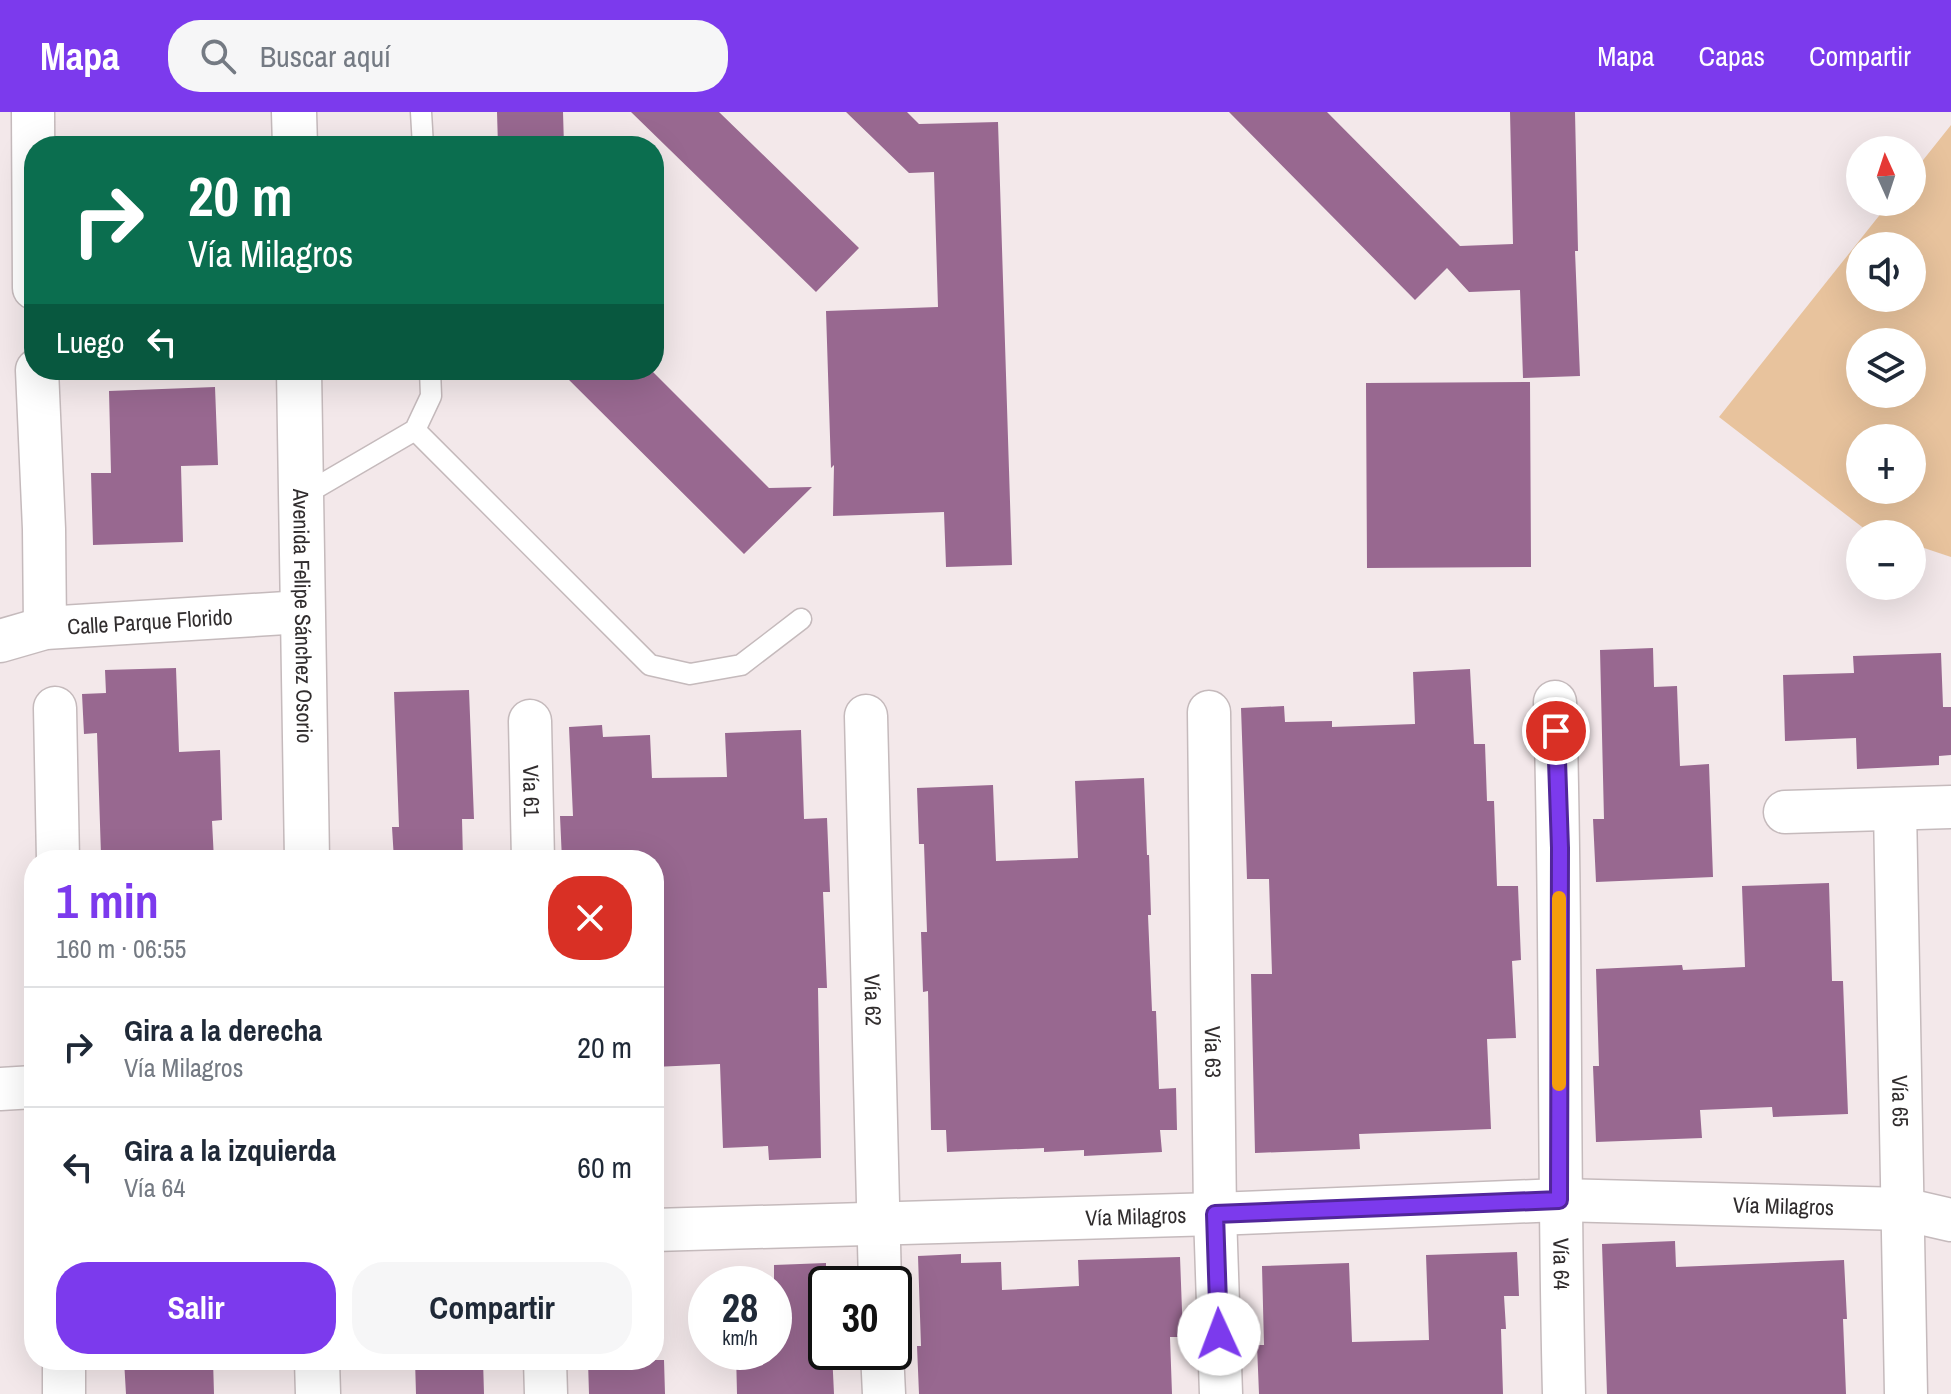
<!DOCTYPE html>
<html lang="es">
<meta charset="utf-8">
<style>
:root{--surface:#fff;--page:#f6f6f7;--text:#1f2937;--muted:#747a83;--line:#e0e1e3;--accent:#7c3aed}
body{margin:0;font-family:"Archivo Narrow",sans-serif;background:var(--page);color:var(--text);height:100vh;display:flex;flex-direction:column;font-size:30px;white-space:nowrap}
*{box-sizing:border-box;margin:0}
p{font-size:26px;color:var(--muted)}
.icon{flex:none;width:44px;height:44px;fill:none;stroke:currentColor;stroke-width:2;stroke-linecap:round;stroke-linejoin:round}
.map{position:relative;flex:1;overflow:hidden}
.panel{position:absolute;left:24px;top:738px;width:640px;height:520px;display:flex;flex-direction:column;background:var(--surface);border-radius:32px;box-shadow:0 8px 32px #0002}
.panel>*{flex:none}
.guide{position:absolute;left:24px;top:24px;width:640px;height:244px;border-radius:32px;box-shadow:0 8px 32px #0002;background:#0b6e4f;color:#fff;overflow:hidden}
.needle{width:52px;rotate:357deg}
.buttons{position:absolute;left:1846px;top:24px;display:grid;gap:16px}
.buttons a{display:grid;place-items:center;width:80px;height:80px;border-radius:50%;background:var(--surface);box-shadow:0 8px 32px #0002;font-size:40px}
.speed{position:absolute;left:688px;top:1154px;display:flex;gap:16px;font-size:40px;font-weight:700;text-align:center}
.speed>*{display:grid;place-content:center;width:104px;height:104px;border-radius:50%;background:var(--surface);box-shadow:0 8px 32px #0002;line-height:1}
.speed small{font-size:20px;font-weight:400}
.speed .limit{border:4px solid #111;border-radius:12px;background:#fff;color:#111}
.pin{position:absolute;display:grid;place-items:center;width:68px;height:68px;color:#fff;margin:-34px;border:4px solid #fff;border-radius:50%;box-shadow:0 2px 8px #0007}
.me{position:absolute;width:88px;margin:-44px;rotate:358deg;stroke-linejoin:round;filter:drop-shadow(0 0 6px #0008)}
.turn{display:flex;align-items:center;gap:28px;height:168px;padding:0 32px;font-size:36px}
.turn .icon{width:104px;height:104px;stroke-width:2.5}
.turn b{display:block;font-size:56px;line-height:68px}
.then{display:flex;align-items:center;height:76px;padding:0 32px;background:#0003;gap:16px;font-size:30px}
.round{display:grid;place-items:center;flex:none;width:84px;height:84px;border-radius:32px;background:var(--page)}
.overview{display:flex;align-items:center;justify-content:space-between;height:136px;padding:0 32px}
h1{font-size:48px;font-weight:700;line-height:60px;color:var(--accent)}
.primary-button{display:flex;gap:16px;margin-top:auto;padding:16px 32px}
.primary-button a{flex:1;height:92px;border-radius:32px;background:var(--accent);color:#fff;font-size:32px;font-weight:700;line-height:92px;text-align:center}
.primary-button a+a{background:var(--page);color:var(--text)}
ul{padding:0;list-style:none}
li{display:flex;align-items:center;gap:24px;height:120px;padding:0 32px;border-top:2px solid var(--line)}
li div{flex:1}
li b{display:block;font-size:30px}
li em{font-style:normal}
header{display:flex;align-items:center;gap:48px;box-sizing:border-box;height:112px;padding:0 40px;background:var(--accent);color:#fff}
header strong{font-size:38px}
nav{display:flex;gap:44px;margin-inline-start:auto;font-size:28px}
.search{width:560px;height:72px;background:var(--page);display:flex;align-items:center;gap:20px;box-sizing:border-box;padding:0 28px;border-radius:32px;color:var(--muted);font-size:30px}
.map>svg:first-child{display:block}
.green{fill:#e8c39d;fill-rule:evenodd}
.building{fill:#986890}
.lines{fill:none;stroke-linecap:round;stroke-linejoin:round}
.lane-casing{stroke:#c5babc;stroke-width:23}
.street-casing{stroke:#c5babc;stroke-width:45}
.secondary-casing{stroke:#c5babc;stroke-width:47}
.lane{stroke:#fff;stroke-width:20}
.street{stroke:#fff;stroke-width:42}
.secondary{stroke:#fff;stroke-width:44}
.route-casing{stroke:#51269a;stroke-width:20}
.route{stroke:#7c3aed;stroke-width:14}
.slow{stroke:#f59e0b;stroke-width:14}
.labels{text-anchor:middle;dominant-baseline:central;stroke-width:6;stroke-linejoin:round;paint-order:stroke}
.street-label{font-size:22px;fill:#312d2e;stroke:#fef5f7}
</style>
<header>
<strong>Mapa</strong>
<div class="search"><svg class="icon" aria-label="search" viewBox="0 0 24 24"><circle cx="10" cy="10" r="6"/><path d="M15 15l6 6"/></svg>Buscar aquí</div>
<nav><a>Mapa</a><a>Capas</a><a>Compartir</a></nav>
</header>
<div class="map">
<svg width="1951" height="1282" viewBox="0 0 1951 1282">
<rect width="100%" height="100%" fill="#f3e8ea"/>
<!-- green -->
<path class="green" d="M1951 13V445L1912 432V422H1880L1866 418 1719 305 1890 90H1912V62ZM1912 134V186H1860V134ZM1912 230V282H1860V230ZM1860 326H1912V378H1860Z"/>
<!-- building -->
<path class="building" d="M497 0H563L564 34H498Z
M631 0H719L859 136 816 180Z
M846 0H907L919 12 998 10 1012 453 946 455 944 400 833 404 834 353 831 356 826 199 938 195 934 60 909 61Z
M1229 0H1327L1460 134 1513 132 1510 0H1575L1578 139H1575L1580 264 1523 266 1520 178 1469 180 1447 156 1415 188Z
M559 258H651L769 376 812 375 744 442Z
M1530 270 1531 455 1367 456 1366 271Z
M215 275 218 353 181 354 183 430 93 433 91 361H111L109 279Z
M1653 536 1654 575 1677 574 1680 654 1709 652 1713 765 1596 770 1593 707H1604L1600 538Z
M1941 541 1943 595H1951V643L1939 644V653L1857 657 1856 626 1785 629 1783 563 1854 561 1853 544Z
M176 556 179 640 220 638 222 708 212 709 214 748H109L108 743H101L97 621 84 622 82 582 106 581 105 558Z
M1470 557 1474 632H1485L1487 689H1494L1497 774H1518L1521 848 1512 849 1516 926 1487 927 1491 1017 1359 1022 1360 1037 1255 1041 1251 862H1272L1269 767H1247L1241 596 1284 594 1285 610 1332 609V615L1415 612 1413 560Z
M469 578 474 707H462L463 748H394L392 715H399L394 580Z
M602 613 603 625 650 623 652 666 727 665 725 621 801 618 804 707 827 706 830 780H823L827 876H818L821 1046 769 1048 768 1034 723 1036 720 952 654 955V748H562L560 704H573L569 615Z
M1144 666 1147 743H1149L1151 803H1148L1152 899H1156L1159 977 1176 976 1177 1018H1160L1162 1040 1084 1044V1038L1044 1040V1036L947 1040 946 1018H931L928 879 923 880 921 820H927L924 732H919L917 676 993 673 996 749 1078 746 1075 669Z
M1829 771 1832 869H1843L1848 1002 1773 1005 1772 995 1700 998 1702 1026 1596 1030 1593 954H1599L1596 857 1682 853 1683 858 1745 855 1742 774Z
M1675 1129 1676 1155 1844 1148 1847 1207H1843L1846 1282H1607L1602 1132Z
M1517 1140 1519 1184H1504L1506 1217H1501L1503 1282H1259L1257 1233H1264L1262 1154 1349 1151 1352 1230 1429 1228 1426 1143Z
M961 1142V1151L1001 1150 1002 1178 1079 1174 1078 1148 1180 1145 1183 1225H1170L1172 1282H919L917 1234H921L918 1144Z
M826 1151V1240H832L834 1282H737L736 1240H774V1153Z
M124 1248H213L214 1282H126Z
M415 1248H483L484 1282H416Z
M654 1248H664L665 1282H589L588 1249Z"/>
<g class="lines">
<!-- lane casing -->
<g class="lane-casing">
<path id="lane" d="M421 0 423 34
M415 318 650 553 690 562 741 553 801 507
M302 384 415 318 431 284 430 258"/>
</g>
<!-- street casing -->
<g class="street-casing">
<g id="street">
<path d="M33 0 34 176"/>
<path d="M37 258 44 417 45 516"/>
<path id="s1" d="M0 529 45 516 302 500"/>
<path id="s2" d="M1555 590C1562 821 1558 1051 1564 1282"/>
<path d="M55 596 58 748"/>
<path id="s3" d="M1209 600 1215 1102 1221 1282"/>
<path id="s4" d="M866 604 880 1172"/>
<path id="s5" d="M530 609 533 748"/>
<path id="s6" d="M1895 697 1906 1282"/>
<path d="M1785 700 1951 695"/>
<path d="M0 977 34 975"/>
<path id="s7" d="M654 1118 1215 1102 1559 1088 1903 1097 1951 1108"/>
<path d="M882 1240 884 1282"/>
<path d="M64 1248V1282"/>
<path d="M545 1248 546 1282"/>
</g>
</g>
<!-- secondary casing -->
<g class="secondary-casing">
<g id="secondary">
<path d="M294 0 295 34"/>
<path id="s8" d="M299 258 307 748"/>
<path d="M317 1248 318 1282"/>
</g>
</g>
<!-- lane -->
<use href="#lane" class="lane"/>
<!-- street -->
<use href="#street" class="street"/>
<!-- secondary -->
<use href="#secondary" class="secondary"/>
</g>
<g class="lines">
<!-- route casing -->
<g class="route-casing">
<path id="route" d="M1219 1222 1215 1102 1559 1088 1560 736 1556 619"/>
</g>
<!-- route -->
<use href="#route" class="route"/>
<!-- slow -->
<path class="slow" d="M1559 972V786"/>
</g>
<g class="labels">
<!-- street labels -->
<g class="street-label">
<text stroke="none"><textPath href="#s8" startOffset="246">Avenida Felipe Sánchez Osorio</textPath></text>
<text stroke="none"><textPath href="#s1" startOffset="152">Calle Parque Florido</textPath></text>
<text stroke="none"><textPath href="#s5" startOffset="70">Vía 61</textPath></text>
<text stroke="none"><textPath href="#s4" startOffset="284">Vía 62</textPath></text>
<text stroke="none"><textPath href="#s3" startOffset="340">Vía 63</textPath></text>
<text stroke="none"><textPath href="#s6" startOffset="292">Vía 65</textPath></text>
<text stroke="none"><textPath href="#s7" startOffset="1130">Vía Milagros</textPath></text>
<text stroke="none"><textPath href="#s7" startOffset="482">Vía Milagros</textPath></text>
<text stroke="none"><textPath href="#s2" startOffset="562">Vía 64</textPath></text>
</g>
</g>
</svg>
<div class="buttons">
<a><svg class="needle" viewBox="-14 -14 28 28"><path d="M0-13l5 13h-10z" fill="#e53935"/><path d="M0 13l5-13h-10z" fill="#747a83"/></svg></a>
<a><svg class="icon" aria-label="sound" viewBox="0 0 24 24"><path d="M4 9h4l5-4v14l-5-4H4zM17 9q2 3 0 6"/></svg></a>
<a><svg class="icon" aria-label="layers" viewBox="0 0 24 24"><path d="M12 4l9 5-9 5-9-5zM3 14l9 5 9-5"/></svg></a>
<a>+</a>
<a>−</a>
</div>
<div class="speed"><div>28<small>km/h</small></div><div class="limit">30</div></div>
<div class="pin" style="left:1556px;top:619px;background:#d93025"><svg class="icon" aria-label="arrive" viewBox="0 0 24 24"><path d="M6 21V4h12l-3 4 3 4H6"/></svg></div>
<svg class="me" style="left:1219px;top:1222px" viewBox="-20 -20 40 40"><circle r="19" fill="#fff"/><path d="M0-13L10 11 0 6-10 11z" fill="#7c3aed"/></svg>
<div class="guide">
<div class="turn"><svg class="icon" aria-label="right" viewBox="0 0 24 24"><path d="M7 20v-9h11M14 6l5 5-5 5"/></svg><div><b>20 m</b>Vía Milagros</div></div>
<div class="then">Luego<svg class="icon" aria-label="left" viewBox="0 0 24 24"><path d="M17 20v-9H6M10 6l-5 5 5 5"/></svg></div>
</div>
<section class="panel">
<div class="overview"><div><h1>1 min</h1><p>160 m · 06:55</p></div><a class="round" style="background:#d93025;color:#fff"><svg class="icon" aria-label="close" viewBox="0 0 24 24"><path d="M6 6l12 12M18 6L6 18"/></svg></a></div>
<ul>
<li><svg class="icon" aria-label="right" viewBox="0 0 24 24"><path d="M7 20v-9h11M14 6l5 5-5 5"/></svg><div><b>Gira a la derecha</b><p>Vía Milagros</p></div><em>20 m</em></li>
<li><svg class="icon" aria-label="left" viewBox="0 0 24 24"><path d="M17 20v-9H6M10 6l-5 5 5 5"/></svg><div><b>Gira a la izquierda</b><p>Vía 64</p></div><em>60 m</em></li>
</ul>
<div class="primary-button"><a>Salir</a><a>Compartir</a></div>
</section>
</div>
